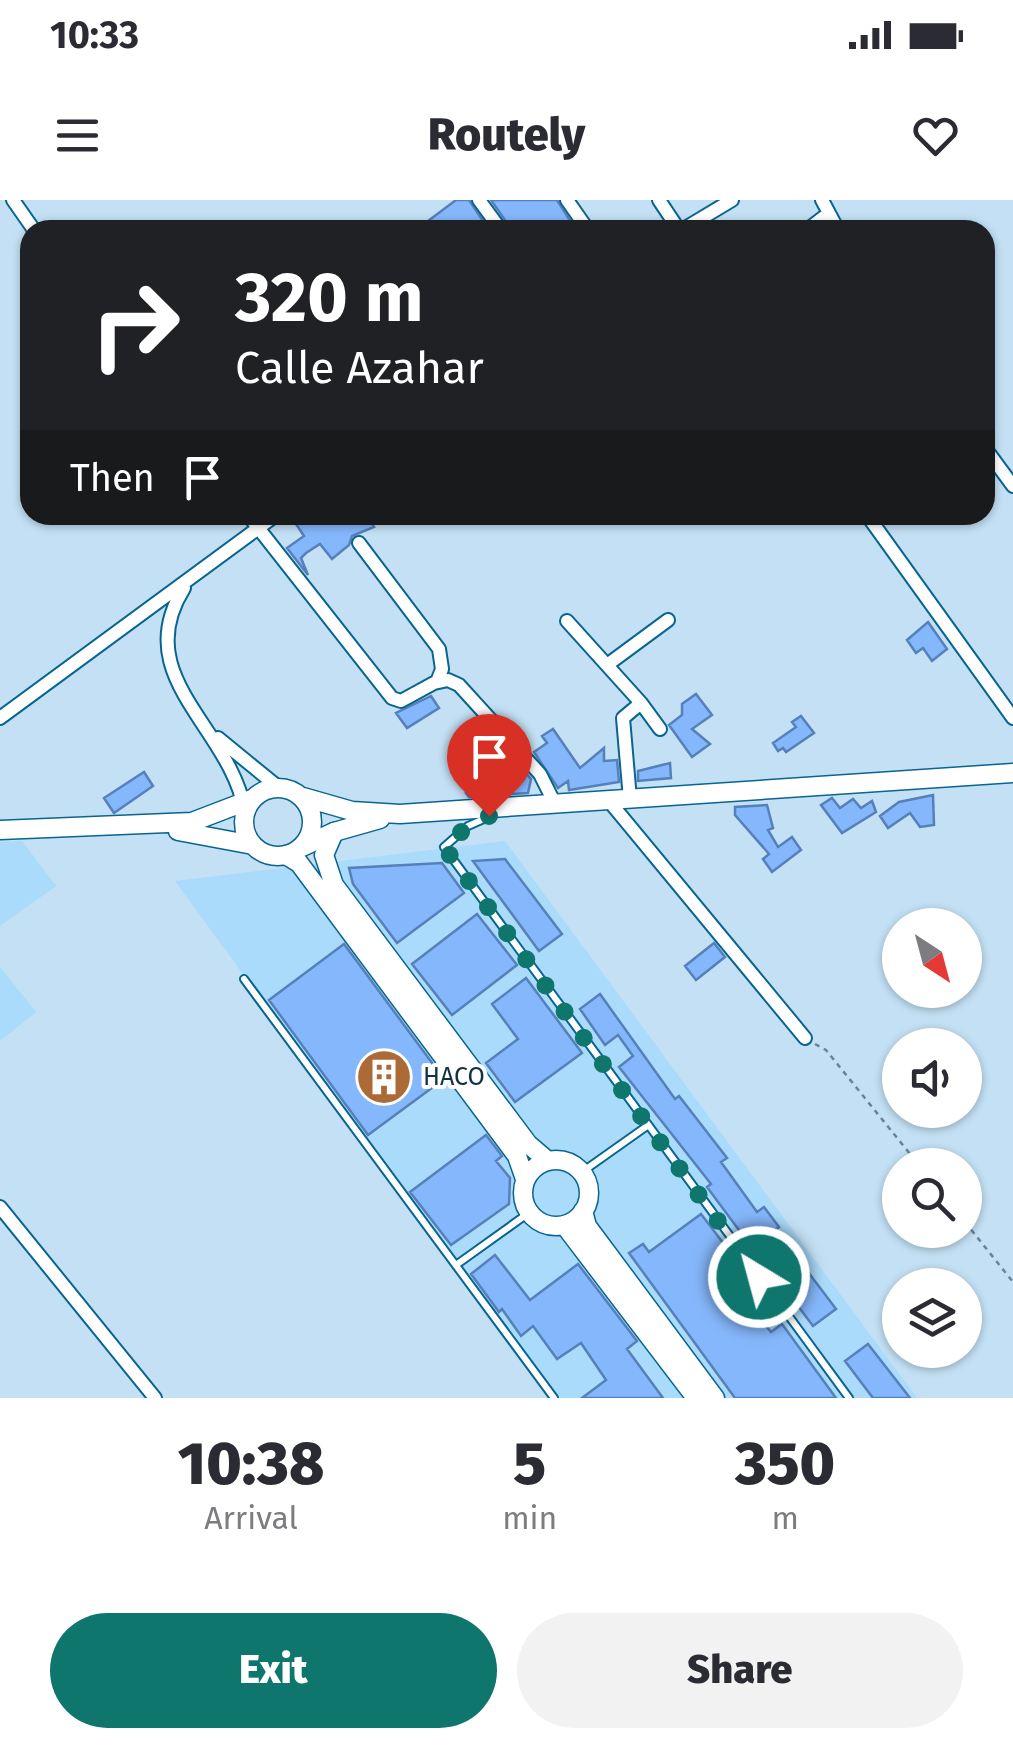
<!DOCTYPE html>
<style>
:root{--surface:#fff;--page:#f2f2f3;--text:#2b2b33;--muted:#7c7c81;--accent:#0f766e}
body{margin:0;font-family:"Fira Sans",sans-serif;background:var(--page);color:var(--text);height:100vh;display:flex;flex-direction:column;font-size:38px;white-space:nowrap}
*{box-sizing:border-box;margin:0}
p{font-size:32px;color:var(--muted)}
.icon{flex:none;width:55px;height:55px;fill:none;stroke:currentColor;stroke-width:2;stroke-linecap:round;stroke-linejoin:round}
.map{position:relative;height:1198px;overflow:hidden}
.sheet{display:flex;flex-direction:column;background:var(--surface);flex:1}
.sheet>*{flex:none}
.top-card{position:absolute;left:20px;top:20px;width:975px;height:305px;border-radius:30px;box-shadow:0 2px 8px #0004;background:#202124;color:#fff;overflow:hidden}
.needle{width:65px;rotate:144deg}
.tools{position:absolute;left:882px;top:708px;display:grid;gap:20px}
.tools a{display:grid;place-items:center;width:100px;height:100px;border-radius:50%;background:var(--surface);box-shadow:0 2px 8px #0004;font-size:50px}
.pin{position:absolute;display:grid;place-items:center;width:85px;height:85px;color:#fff;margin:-102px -42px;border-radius:50% 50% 50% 0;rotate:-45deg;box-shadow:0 0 10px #0007}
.pin .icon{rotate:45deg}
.me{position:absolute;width:110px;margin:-55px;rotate:323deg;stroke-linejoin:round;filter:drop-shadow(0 0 8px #0008)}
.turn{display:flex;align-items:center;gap:35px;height:210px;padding:0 50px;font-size:45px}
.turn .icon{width:130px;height:130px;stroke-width:2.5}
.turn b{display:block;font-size:70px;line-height:85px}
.then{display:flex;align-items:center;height:95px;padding:0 50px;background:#0003;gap:20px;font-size:38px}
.eta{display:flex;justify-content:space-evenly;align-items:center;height:170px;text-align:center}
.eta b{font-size:60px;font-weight:800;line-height:70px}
.cta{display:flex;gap:20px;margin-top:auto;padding:20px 50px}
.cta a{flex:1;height:115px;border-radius:60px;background:var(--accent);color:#fff;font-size:40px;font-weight:800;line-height:115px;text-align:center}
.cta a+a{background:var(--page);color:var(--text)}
.status{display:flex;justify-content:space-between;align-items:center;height:70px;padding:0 50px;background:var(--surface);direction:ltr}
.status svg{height:28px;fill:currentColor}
header{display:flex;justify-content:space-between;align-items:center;height:130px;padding:0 50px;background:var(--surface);font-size:45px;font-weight:800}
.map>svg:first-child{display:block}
.built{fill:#aadbfa}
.building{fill:#85b7fc;stroke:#5580ba;stroke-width:2.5}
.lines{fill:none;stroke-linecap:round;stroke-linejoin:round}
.service-casing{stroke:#076590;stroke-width:10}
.minor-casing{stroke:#076590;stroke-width:16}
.tertiary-casing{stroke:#076590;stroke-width:21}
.secondary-casing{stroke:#076590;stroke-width:21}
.path{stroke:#668599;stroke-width:2.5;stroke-dasharray:5 5;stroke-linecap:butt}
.service{stroke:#fff;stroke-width:6}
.minor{stroke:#fff;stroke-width:12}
.tertiary{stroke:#fff;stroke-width:18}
.secondary{stroke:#fff;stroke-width:18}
.route{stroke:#0f766e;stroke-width:18;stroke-dasharray:0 32.4}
.labels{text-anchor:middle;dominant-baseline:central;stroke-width:8;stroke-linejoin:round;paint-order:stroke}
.poi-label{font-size:25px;fill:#113245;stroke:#fdfdfd;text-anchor:start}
</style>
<div class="status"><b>10:33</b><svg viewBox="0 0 49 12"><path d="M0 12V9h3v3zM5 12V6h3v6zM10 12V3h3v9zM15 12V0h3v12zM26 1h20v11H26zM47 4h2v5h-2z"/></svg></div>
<header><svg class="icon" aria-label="menu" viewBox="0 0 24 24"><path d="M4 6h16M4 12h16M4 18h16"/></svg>Routely<svg class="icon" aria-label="heart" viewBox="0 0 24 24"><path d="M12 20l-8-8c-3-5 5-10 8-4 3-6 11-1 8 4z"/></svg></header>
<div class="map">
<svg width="1013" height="1198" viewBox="0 0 1013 1198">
<rect width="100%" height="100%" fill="#c3e0f4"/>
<!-- built -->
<path class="built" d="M22 641 56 686 0 726V642Z
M505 641 917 1198H553L175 681Z
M0 767 36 812 0 841Z"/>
<!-- building -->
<path class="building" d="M456 0H469L489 30H416Z
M491 0H557L576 30H512Z
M290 315H366L374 327 352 336 349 345 332 359 320 344 306 353 301 358 308 375 287 348 304 336Z
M928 422 947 449 932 461 923 448 916 453 907 440Z
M696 494 712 515 692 529 710 544 692 557 669 525 682 515V504Z
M431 496 439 508 407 528 396 513Z
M801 516 814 533 786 552 783 548 778 551 773 543 796 527 792 522Z
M553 529 580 568 604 548V561L617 560 619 582 569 590 568 581 558 588 534 552 547 543 542 536Z
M670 563 671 578 638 581V571Z
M519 565 531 579 528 593 469 597 466 593Z
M144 572 153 586 114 613 104 598Z
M933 595 934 625 920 627 910 613 888 628 880 616 899 602Z
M832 598 840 608 853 599 861 608 872 601 876 612 842 633 821 605Z
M767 605 773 628 768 630 778 647 792 637 801 650 772 672 763 659 769 654 735 615V607Z
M505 659 562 734 539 751 473 661Z
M442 663 464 693 397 743 353 684 349 668Z
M477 714 517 765 452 815 412 764Z
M714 743 725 757 696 780 685 766Z
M344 744 444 879 368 935 269 800Z
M526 778 582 853 515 902 486 863 518 839 492 804Z
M600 794 675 899 679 896 727 958 721 962 757 1012 764 1007 779 1027 775 1030 790 1050 767 1068 707 987 711 984 619 867 633 856 618 835 605 845 580 809Z
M486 935 502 956 496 961 510 978 509 1004 451 1045 410 992Z
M701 1014 740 1065 727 1075 742 1096 771 1132 782 1124 836 1198H735L629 1053 643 1044 649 1052Z
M495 1055 530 1100 578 1064 637 1141 627 1149 663 1198H582L606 1180 581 1143 557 1159 533 1126 521 1136 502 1109 499 1112 471 1074Z
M802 1064 836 1109 813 1126 780 1082Z
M868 1144 910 1198H873L845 1161Z"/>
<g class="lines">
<!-- service casing -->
<g class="service-casing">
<path id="service" d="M493 615 468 626 444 647 849 1198
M244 779 554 1198
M582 972 647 926
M456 1065 530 1012"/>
</g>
<!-- minor casing -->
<g class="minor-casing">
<path id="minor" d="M13 0 34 30
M479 0 501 30
M567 0 588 30
M659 0 679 30
M822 0 838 30
M682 30 732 0
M807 30 829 13
M985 248 1013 286
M248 315 392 498 401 501 434 483 448 480 459 485 540 574 555 604
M867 315 1013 518
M359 343 439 449 442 469 437 482
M184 388C128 477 231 527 245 612
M567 421 641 503 623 518 630 599
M607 465 668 420
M641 503 660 529
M0 518 276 315
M218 538 278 587
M609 601 805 838
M0 1007 155 1198"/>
</g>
<!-- tertiary casing -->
<g class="tertiary-casing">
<path id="tertiary" d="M334 632 324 655 334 685 528 944 548 961
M286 655 299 663 517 956 525 979
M523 993a33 33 0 1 1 66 0a33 33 0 1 1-66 0Z
M583 1011 587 1026 715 1198
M565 1026 696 1198"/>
</g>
<!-- secondary casing -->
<g class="secondary-casing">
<path id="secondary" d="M244 622a34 34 0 1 1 68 0a34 34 0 1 1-68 0Z
M303 597 352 611 400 614 1013 573
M0 630 192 622 252 599
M178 631 253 645
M302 647 334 632 380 619"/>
</g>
<!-- path -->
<path class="path" d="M815 844 826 850 919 965
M965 1022 1013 1082"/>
<!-- service -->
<use href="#service" class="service"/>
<!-- minor -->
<use href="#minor" class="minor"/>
<!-- tertiary -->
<use href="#tertiary" class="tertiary"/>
<!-- secondary -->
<use href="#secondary" class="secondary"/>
</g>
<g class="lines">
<!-- route -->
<path class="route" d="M489 616 468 626 444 647 759 1077"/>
</g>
<!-- icons -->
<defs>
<g id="building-disc" transform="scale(2.875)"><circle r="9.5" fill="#ac6a36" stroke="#fdfdfd"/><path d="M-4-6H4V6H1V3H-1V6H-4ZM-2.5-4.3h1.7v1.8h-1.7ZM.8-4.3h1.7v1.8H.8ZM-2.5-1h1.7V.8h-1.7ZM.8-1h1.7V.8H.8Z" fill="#fff"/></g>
</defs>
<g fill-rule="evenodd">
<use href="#building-disc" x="384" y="877"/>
</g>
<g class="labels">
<!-- poi labels -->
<g class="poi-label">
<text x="423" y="877">HACO</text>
</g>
</g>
</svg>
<div class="tools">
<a><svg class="needle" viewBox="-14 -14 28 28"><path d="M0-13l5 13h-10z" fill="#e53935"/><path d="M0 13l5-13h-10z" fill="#7c7c81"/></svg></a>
<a><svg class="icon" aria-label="sound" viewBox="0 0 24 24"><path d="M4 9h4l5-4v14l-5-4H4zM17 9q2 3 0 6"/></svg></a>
<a><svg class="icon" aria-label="search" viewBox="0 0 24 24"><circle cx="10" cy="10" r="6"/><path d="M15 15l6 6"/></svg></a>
<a><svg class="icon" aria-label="layers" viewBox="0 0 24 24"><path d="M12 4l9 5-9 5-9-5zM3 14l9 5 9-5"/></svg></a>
</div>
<div class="pin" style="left:489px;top:616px;background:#d93025"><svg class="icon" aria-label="arrive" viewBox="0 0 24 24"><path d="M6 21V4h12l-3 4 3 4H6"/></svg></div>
<svg class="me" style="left:759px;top:1077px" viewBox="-20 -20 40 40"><circle r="17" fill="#0f766e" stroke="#fff" stroke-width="3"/><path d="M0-11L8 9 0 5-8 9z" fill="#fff"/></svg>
<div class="top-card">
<div class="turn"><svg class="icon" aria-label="right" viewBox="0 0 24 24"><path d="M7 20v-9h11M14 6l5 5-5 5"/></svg><div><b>320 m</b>Calle Azahar</div></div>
<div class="then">Then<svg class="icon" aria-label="arrive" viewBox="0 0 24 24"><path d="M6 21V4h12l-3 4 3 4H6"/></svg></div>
</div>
</div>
<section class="sheet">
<div class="eta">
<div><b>10:38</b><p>Arrival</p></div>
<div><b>5</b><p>min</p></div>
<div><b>350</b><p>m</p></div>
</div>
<div class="cta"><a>Exit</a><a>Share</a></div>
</section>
